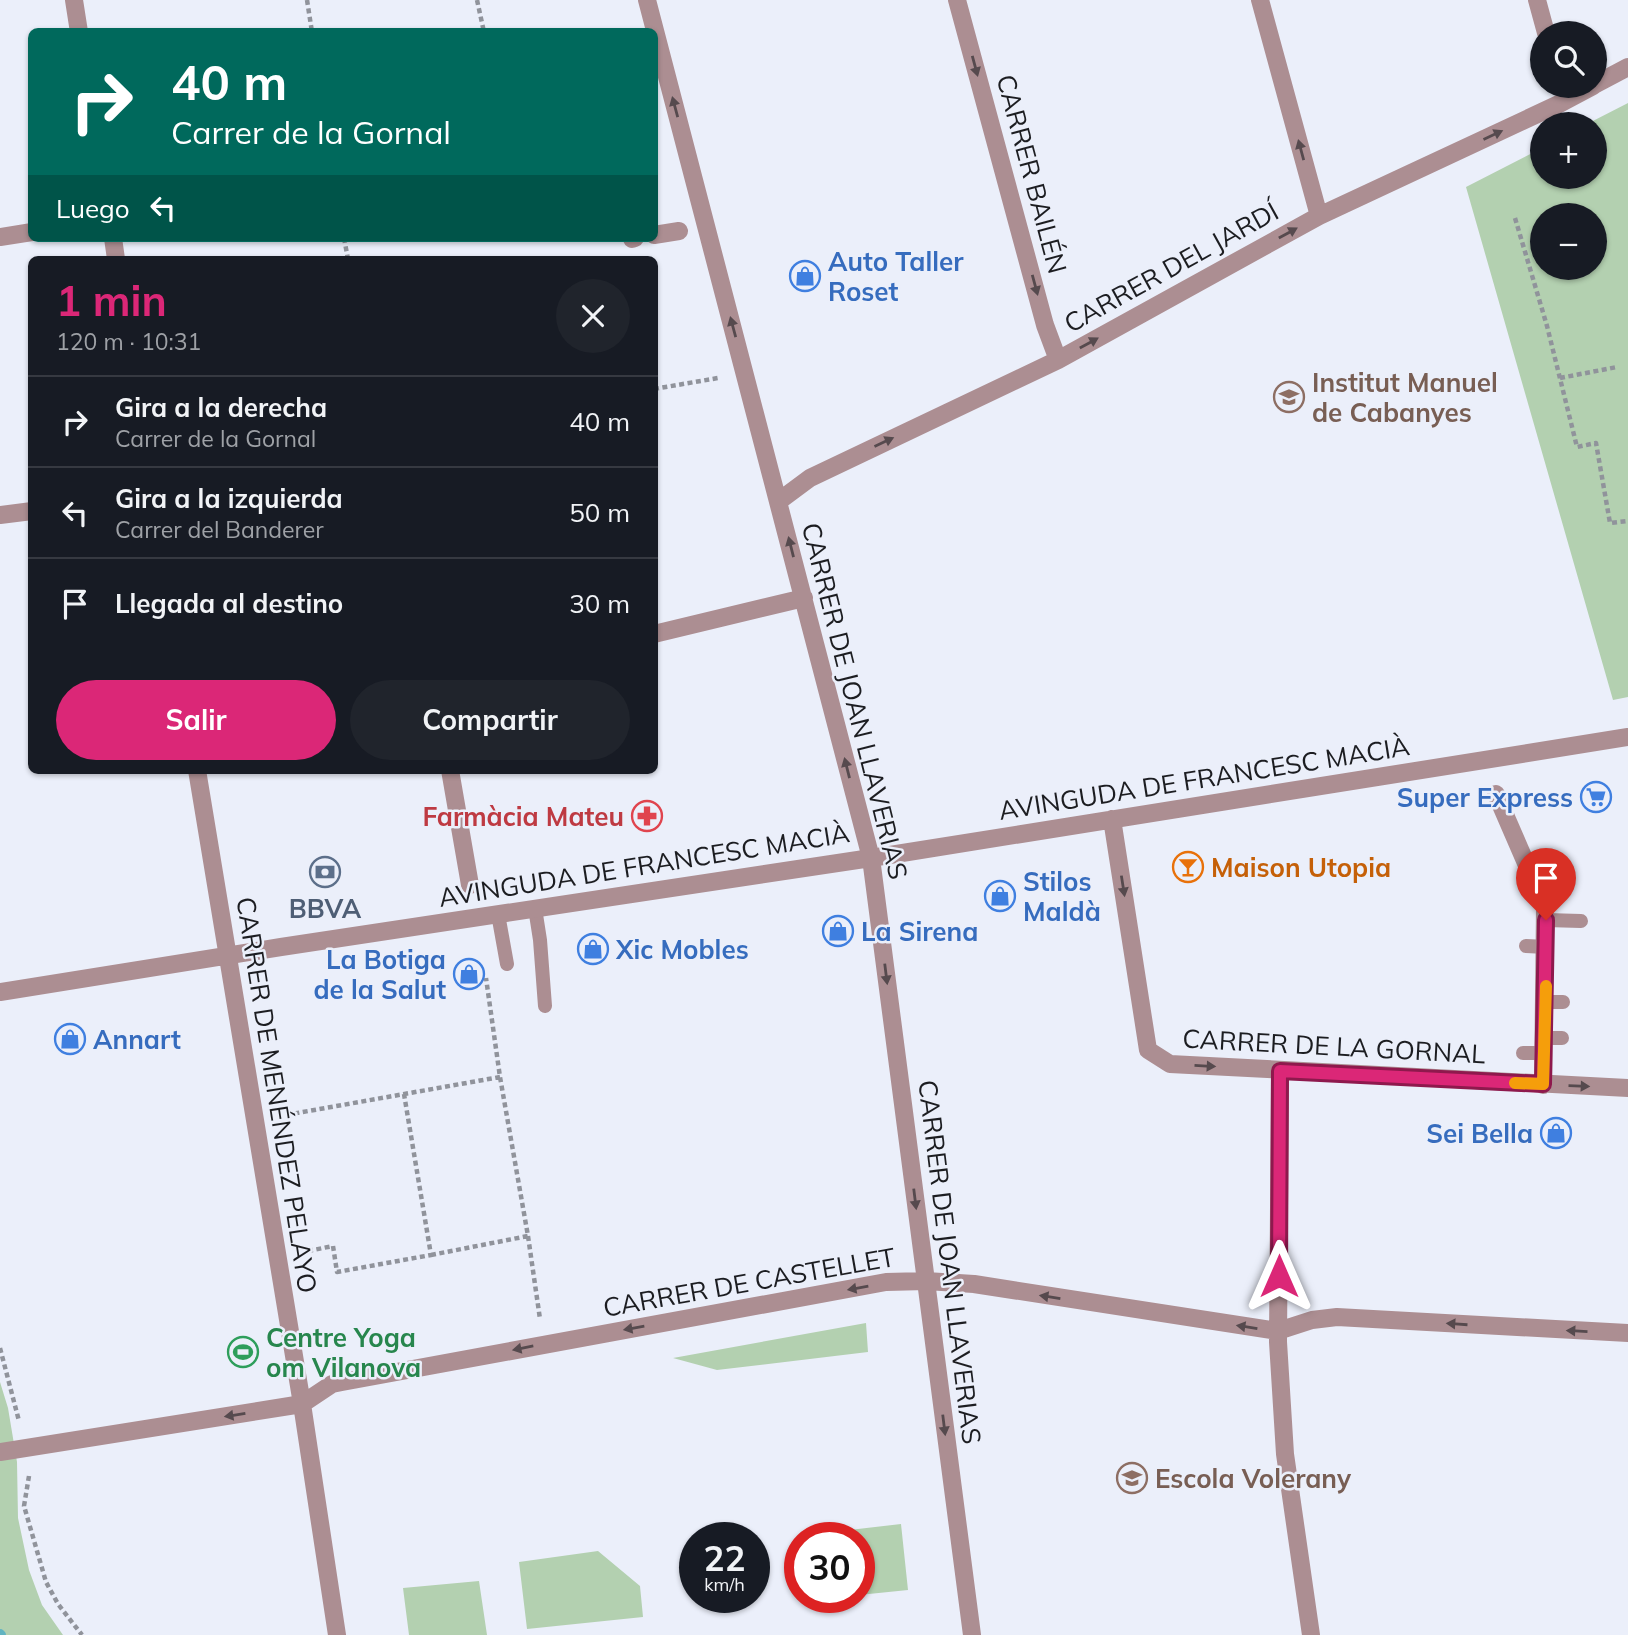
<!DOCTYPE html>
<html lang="es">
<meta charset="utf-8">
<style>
:root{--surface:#171b24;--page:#20242c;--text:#f1f3f6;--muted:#9ea1a6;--line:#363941;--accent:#db2777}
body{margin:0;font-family:Mulish,sans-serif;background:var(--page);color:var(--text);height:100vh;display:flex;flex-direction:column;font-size:26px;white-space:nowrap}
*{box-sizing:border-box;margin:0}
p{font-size:23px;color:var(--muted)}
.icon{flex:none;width:38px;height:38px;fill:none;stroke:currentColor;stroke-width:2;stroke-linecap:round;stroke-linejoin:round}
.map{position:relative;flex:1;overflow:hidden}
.panel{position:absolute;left:28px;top:256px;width:630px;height:518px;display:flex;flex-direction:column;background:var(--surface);border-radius:10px;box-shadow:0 2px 5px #0004}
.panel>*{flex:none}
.top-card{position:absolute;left:28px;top:28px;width:630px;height:214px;border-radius:10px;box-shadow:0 2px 5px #0004;background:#00695c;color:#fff;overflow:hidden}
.controls{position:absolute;left:1530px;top:21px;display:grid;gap:14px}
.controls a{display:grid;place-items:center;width:77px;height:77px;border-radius:50%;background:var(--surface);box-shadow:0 2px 5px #0004;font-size:35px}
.speed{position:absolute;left:679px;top:1522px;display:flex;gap:14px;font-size:35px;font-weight:700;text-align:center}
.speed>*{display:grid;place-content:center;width:91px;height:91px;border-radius:50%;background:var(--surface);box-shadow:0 2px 5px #0004;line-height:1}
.speed small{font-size:18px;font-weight:400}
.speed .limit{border:10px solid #d22;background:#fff;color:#111}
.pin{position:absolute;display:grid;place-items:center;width:60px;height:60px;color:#fff;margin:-72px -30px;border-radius:50% 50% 50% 0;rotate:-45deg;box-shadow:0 0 7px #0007}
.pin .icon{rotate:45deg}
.me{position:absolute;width:77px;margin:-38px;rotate:0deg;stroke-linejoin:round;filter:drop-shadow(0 0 5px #0008)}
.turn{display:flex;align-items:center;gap:24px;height:147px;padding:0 28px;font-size:32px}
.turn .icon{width:91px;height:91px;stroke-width:2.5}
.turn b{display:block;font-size:49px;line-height:60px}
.then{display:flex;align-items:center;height:66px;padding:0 28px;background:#0003;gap:14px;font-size:26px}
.round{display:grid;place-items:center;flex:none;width:74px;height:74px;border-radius:37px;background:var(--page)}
.summary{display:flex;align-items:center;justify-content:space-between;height:119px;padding:0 28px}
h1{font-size:42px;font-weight:700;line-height:52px;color:var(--accent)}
.button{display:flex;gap:14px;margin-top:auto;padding:14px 28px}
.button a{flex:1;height:80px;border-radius:42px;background:var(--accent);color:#fff;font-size:28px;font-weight:700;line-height:80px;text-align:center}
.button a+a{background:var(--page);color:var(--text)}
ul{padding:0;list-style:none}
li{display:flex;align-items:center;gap:21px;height:91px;padding:0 28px;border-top:2px solid var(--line)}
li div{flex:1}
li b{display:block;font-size:26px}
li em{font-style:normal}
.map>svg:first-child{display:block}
.green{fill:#b3d0b0;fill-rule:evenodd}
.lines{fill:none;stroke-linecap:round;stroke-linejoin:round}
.stream{stroke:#62b4c1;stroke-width:10}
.path{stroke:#90939b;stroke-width:4.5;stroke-dasharray:5 3.5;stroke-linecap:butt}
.lane{stroke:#ac8e92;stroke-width:14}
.street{stroke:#ac8e92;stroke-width:18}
.oneway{fill:#564a4e}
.route-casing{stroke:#8e194d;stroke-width:18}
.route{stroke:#db2777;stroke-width:12}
.slow{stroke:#f59e0b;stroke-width:12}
.labels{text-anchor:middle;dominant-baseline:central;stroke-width:5;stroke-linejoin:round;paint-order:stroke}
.street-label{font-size:26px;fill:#1c1d21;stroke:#ebeffa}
.shop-label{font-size:26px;font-weight:bold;fill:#366cbe;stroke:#ebeffa;text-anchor:start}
.education-label{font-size:26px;font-weight:bold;fill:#785e54;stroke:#ebeffa;text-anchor:start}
.health-label{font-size:26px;font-weight:bold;fill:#be3a42;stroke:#ebeffa;text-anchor:end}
.food-label{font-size:26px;font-weight:bold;fill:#c56008;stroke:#ebeffa;text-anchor:start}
.service-label{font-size:26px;font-weight:bold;fill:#4e5e75;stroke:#ebeffa}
.leisure-label{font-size:26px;font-weight:bold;fill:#27864d;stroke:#ebeffa;text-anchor:start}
</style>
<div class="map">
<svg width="1628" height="1635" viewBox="0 0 1628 1635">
<rect width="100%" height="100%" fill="#ebeffa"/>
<!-- green -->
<path class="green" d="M1628 103V697L1613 700 1466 187 1542 148V177H1594V124H1587ZM1542 215H1594V268H1542Z
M866 1323 868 1352 717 1370 673 1358Z
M0 1382 8 1408 17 1462 18 1518 29 1570 42 1605 63 1635H0Z
M901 1524 908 1590 859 1595V1538H833L832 1532Z
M598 1551 640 1586 643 1617 527 1629 519 1562Z
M479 1581 487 1635H409L403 1588Z"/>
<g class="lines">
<!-- stream -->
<path class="stream" d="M0 1634 1 1635"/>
<!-- path -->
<path class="path" d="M307 0 312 32
M477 0 484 32
M1515 218 1547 326 1577 447 1596 443 1610 523 1628 521
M344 238 348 259
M1560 378 1617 367
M654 389 718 378
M286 1115 500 1077
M528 1236 540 1319
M308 1251 333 1246 337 1272 431 1255 404 1094
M431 1255 528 1236 500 1077 486 978
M0 1348 19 1421
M29 1476 24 1506 46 1582 58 1604 82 1635"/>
<!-- lane -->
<path class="lane" d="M535 908 540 940 545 1006
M498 914 507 964
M1546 920 1581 921
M1526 946 1546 947
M1545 1002H1563
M1545 1038H1562
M1523 1053H1544"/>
<!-- street -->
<path class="street" d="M74 0 79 32
M647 0 871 858 972 1635
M957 0 1045 325 1058 360
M1260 0 1319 216
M1537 0 1546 33
M1594 85 1628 67
M654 235 679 231
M0 237 32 232
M113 238 116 259
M632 239 635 238
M779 501 810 478 1058 360 1319 216 1561 103 1593 86
M0 515 32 511
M654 634 804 598
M197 770 302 1404 337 1635
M450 770 470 885
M1496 794 1545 907 1543 1085
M1112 819 1148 1050 1170 1064 1628 1088
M0 992 281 947 871 858 1628 737
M1280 1071 1278 1342 1285 1454 1311 1635
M0 1452 302 1404 332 1384 342 1382 886 1282 926 1281 974 1284 1278 1331 1312 1320 1337 1317 1628 1333"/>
</g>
<!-- one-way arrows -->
<defs><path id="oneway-solid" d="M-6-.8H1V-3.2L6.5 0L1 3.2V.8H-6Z" transform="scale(1.75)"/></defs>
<g class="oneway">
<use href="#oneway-solid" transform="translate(975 66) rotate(75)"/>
<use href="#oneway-solid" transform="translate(675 107) rotate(-105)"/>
<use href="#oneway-solid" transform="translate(1493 135) rotate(-25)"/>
<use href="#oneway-solid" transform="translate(1301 150) rotate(-105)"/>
<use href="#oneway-solid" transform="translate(1288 233) rotate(-29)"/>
<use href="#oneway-solid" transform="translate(1035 285) rotate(75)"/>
<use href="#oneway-solid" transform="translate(733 327) rotate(-105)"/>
<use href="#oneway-solid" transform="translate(1089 343) rotate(-29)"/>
<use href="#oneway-solid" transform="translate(884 442) rotate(-25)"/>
<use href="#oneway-solid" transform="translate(791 547) rotate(-104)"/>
<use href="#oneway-solid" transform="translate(847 768) rotate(-104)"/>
<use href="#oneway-solid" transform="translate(1123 886) rotate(81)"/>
<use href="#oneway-solid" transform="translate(886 974) rotate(83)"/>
<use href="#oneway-solid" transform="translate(1205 1066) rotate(3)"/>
<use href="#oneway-solid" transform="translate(1579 1086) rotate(2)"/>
<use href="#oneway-solid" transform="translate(915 1199) rotate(83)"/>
<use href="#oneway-solid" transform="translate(858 1288) rotate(170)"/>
<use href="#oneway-solid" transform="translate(1050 1297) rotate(-171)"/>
<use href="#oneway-solid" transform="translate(1457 1324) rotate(-176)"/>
<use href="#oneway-solid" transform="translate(1247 1327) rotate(-171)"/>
<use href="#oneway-solid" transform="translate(634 1328) rotate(170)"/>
<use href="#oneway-solid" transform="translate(1577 1331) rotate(-177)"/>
<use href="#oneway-solid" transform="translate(523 1348) rotate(169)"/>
<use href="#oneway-solid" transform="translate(235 1415) rotate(171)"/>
<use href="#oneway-solid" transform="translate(944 1425) rotate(83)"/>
</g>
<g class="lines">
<!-- route casing -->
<g class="route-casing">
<path id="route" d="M1279 1276 1280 1071 1543 1084 1546 920"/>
</g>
<!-- route -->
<use href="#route" class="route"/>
<!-- slow -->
<path class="slow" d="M1515 1083 1543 1084 1546 986"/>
</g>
<!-- icons -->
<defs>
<g id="shop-ring" transform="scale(1.575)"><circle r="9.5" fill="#ebeffa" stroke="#3f7fe0" stroke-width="1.5"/><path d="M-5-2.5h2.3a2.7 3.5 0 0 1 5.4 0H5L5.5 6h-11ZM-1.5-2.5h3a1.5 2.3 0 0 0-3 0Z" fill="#3f7fe0"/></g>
<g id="school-ring" transform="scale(1.575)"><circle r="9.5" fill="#ebeffa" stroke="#8d6e63" stroke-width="1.5"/><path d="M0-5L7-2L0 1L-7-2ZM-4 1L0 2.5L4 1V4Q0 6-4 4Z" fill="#8d6e63"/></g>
<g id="supermarket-ring" transform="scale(1.575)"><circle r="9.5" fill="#ebeffa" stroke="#3f7fe0" stroke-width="1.5"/><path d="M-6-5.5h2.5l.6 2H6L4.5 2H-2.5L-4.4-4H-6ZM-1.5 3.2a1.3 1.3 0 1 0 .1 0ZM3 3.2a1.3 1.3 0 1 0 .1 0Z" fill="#3f7fe0"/></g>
<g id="pharmacy-ring" transform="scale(1.575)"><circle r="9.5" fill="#ebeffa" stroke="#e0444e" stroke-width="1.5"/><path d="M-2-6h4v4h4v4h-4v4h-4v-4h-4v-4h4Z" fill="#e0444e"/></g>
<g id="bar-ring" transform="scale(1.575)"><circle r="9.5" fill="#ebeffa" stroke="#e8710a" stroke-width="1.5"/><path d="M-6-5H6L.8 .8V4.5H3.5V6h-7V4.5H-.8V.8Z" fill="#e8710a"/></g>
<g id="bank-ring" transform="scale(1.575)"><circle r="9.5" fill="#ebeffa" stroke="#5c6f8a" stroke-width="1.5"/><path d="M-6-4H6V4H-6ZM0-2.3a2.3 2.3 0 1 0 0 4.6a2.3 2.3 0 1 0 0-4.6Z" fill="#5c6f8a"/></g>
<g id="stadium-ring" transform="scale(1.575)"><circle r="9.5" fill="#ebeffa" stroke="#2e9e5b" stroke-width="1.5"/><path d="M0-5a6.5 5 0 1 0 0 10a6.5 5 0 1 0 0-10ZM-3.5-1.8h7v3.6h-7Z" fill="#2e9e5b"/></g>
</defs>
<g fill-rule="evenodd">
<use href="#shop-ring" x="805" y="276"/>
<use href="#school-ring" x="1289" y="397"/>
<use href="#supermarket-ring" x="1596" y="797"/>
<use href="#pharmacy-ring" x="647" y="816"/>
<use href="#bar-ring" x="1188" y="867"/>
<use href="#bank-ring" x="325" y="872"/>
<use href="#shop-ring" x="1000" y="896"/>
<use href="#shop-ring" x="838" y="931"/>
<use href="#shop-ring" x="593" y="949"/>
<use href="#shop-ring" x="469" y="974"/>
<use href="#shop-ring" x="70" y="1039"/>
<use href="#shop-ring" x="1556" y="1133"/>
<use href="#stadium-ring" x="243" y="1352"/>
<use href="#school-ring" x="1132" y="1478"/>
</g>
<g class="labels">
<!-- street labels -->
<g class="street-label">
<text transform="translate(1032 174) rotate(75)">CARRER BAILÉN</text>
<text transform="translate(1171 267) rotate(-29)">CARRER DEL JARDÍ</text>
<text transform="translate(855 701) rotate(76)">CARRER DE JOAN LLAVERIAS</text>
<text transform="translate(1204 778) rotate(-9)">AVINGUDA DE FRANCESC MACIÀ</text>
<text transform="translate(644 865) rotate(-9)">AVINGUDA DE FRANCESC MACIÀ</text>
<text transform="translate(1334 1046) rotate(3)">CARRER DE LA GORNAL</text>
<text transform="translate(277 1095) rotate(81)">CARRER DE MENÉNDEZ PELAYO</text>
<text transform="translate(950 1262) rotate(83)">CARRER DE JOAN LLAVERIAS</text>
<text transform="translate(749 1282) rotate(-10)">CARRER DE CASTELLET</text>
</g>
<!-- shop labels -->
<g class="shop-label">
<text x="828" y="261">Auto Taller<tspan x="828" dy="30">Roset</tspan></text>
<text x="1573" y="797" text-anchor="end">Super Express</text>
<text x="1023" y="881">Stilos<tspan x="1023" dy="30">Maldà</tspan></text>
<text x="861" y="931">La Sirena</text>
<text x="616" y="949">Xic Mobles</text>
<text x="446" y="959" text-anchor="end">La Botiga<tspan x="446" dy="30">de la Salut</tspan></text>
<text x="93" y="1039">Annart</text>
<text x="1533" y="1133" text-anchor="end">Sei Bella</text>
</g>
<!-- education labels -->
<g class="education-label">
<text x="1312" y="382">Institut Manuel<tspan x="1312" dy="30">de Cabanyes</tspan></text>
<text x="1155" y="1478">Escola Volerany</text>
</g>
<!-- health labels -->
<g class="health-label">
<text x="624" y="816">Farmàcia Mateu</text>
</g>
<!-- food labels -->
<g class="food-label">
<text x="1211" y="867">Maison Utopia</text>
</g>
<!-- service labels -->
<g class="service-label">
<text x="325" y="908">BBVA</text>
</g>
<!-- leisure labels -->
<g class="leisure-label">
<text x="266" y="1337">Centre Yoga<tspan x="266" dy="30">om Vilanova</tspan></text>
</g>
</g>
</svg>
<div class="controls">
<a><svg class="icon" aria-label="search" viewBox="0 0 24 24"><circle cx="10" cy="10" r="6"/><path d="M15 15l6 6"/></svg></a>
<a>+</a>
<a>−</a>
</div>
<div class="speed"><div>22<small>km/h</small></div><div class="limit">30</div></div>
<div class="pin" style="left:1546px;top:920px;background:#d93025"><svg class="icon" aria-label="arrive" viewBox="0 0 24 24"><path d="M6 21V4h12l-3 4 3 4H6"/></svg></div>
<svg class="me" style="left:1279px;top:1276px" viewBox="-20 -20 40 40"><path d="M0-17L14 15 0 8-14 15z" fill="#db2777" stroke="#fff" stroke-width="4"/></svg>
<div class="top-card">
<div class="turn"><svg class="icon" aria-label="right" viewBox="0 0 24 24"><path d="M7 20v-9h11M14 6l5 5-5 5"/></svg><div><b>40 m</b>Carrer de la Gornal</div></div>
<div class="then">Luego<svg class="icon" aria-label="left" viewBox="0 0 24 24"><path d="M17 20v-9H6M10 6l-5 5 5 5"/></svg></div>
</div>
<section class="panel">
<div class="summary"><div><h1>1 min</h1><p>120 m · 10:31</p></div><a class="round"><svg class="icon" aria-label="close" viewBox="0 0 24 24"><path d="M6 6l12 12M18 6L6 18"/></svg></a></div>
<ul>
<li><svg class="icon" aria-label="right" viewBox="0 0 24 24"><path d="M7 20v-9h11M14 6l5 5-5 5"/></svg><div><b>Gira a la derecha</b><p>Carrer de la Gornal</p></div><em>40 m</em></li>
<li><svg class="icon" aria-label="left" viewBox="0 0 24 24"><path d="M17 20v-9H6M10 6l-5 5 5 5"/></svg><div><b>Gira a la izquierda</b><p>Carrer del Banderer</p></div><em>50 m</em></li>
<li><svg class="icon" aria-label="arrive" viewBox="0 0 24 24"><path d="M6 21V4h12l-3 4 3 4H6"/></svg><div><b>Llegada al destino</b></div><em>30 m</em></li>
</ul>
<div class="button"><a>Salir</a><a>Compartir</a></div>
</section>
</div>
